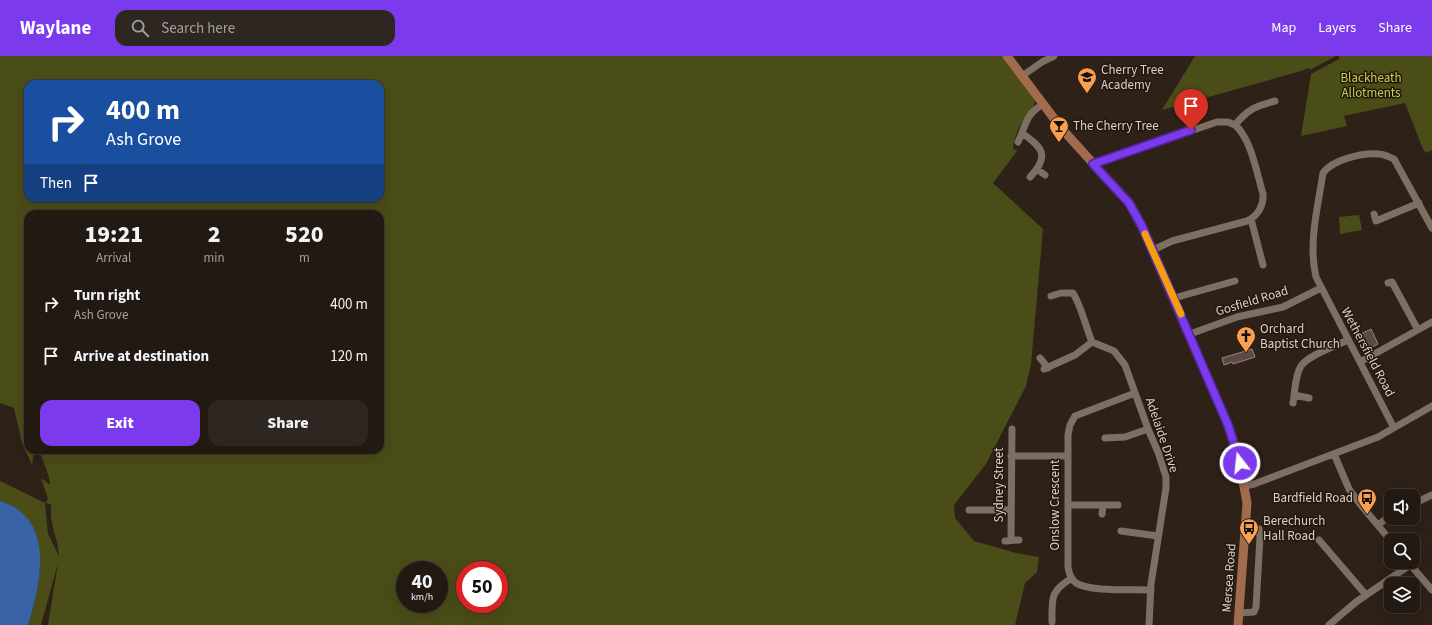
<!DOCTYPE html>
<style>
:root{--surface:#221912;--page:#2e2620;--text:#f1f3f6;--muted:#a2a09f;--line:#3f3832;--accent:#7c3aed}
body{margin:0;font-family:"Source Sans 3",sans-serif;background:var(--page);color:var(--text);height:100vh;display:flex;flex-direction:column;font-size:15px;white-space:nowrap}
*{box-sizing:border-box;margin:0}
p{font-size:13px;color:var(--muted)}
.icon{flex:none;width:22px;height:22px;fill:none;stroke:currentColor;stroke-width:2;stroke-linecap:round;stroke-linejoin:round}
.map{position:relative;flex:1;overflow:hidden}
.drawer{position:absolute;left:24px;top:154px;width:360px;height:244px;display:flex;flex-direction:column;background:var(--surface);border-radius:12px;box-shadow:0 4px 16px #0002,0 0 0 1px var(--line)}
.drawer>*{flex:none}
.guide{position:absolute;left:24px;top:24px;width:360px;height:122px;border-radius:12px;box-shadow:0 4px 16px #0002,0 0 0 1px var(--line);background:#1a4fa0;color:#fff;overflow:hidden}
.fabs{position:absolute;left:1384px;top:433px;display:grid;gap:8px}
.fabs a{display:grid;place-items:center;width:36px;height:36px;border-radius:8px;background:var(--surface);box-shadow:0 4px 16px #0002,0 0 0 1px var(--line);font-size:20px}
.speed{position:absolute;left:396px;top:505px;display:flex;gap:8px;font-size:20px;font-weight:700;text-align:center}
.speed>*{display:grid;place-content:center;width:52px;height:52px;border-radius:50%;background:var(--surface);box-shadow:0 4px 16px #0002,0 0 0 1px var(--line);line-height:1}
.speed small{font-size:10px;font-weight:400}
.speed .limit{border:6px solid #d22;background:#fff;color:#111}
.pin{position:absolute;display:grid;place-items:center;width:34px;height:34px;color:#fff;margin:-41px -17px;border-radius:50% 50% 50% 0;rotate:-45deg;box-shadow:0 0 4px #0007}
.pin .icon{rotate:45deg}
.me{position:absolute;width:44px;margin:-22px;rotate:344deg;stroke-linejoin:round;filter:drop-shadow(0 0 3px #0008)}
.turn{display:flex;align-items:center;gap:14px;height:84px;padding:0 16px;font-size:18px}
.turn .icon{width:52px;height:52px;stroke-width:2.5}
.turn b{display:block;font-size:28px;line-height:34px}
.then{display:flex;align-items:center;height:38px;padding:0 16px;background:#0003;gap:8px;font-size:15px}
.eta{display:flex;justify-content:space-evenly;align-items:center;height:68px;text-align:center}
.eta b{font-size:24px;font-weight:800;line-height:28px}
.primary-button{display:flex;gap:8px;margin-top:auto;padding:8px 16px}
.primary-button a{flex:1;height:46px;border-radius:12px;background:var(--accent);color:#fff;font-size:16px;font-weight:800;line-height:46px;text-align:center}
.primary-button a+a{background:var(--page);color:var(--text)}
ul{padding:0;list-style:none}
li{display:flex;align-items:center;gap:12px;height:52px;padding:0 16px}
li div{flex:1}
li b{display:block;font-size:15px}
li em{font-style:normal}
header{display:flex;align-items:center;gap:24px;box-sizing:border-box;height:56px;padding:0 20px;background:var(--accent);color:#fff}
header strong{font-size:19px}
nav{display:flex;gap:22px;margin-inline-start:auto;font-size:14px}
.search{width:280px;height:36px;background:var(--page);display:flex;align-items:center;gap:10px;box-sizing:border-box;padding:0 14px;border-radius:12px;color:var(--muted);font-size:15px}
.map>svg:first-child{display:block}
.green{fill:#4a4d18;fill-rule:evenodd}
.water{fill:#3863a6}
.building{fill:#5c4a46;stroke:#97837f}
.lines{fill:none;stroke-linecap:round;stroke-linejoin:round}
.minor{stroke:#7d6f63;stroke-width:7}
.major{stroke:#a16b4e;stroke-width:9}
.route-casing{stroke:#51269a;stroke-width:10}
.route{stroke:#7c3aed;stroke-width:7}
.slow{stroke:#f59e0b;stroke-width:7}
.labels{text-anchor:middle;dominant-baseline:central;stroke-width:3;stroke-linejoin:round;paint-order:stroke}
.poi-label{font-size:13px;fill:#d9d1ca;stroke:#23180e;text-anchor:start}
.park-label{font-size:13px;fill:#c6cd50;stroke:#23180e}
.street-label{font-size:13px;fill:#d9d1ca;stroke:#23180e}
</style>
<header>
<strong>Waylane</strong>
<div class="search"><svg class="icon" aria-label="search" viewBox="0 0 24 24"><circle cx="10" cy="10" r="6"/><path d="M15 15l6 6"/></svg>Search here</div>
<nav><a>Map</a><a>Layers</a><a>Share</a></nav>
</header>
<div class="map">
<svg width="1432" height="569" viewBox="0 0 1432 569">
<rect width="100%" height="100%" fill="#2d2118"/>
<!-- green -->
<path class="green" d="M0 0H1002L1035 45C1034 53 1029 56 1025 62 1019 69 1014 83 1013 92L1017 95 993 127 1043 173 1031 308 1026 330 986 408 954 449 955 462 974 485 1016 497 1039 501 1037 516 1025 527 1015 569H48L58 507 41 569H28C41 527 55 462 0 445V425L45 447 48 443 41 422 50 429 49 421 39 394H380V158H28V394H34L32 409 22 387 14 352 0 347ZM28 28H380V142H28ZM45 447 51 448V462L56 484H57L59 500 48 478ZM405 514H439V548H405ZM465 514H499V548H465Z
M1195 0H1336L1310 14 1309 12 1301 15 1162 54Z
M1339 0H1432V94L1426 97 1423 93 1405 47 1344 60 1347 70 1301 80 1311 18 1339 3Z
M1359 159 1362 174 1340 178 1339 161Z"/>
<!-- water -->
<path class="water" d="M0 445C56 462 41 527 28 569H0Z"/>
<!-- building -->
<path class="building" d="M1371 273 1378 288 1369 293 1361 278Z
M1252 293 1255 301 1233 308 1232 306 1224 309 1222 302Z"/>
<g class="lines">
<!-- minor -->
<path class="minor" d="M1022 20 1042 6 1054 0
M1022 77C1043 92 1050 100 1030 121
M1018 86C1027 68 1024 60 1043 48
M1093 108 1217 66H1228L1235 69C1248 53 1256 50 1275 45
M1038 114 1045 119
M1374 158 1376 165 1419 147
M1251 163 1263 209
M1153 194 1172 185 1247 165C1258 160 1264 149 1263 138 1257 118 1251 82 1235 69
M1388 227 1392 226 1418 274
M1051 240 1061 237H1073C1082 252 1085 269 1092 286L1114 295 1125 309 1148 373 1158 396 1166 421V432L1151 528 1149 569
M1174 242 1235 225
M1190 278 1237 261 1283 251 1321 232
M1040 302 1048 312
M1360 306 1432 266
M1044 313 1075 299 1092 286
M1135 337 1075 360 1070 369 1068 379V511C1069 517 1071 524 1076 527 1089 536 1134 533 1151 534
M1294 339 1309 342
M1293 347C1295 335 1295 319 1301 310 1308 299 1336 290 1348 284
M1394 372 1316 221C1308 188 1318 150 1323 117 1332 104 1363 96 1379 98 1384 98 1389 101 1394 103L1432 172
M1105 382 1125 381 1148 373
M1334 398 1349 433 1360 448 1391 485
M1011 400H1067
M1245 430 1254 428 1378 381 1432 350
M1413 448 1432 439
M1068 449H1118
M969 454H1011
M1102 458 1103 449
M1378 469 1391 459
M1121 475 1158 480
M1011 484 1012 373
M1319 484 1366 539
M1005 485 1019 484
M1408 506 1432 534
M1240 557 1254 556 1256 551 1260 481 1259 473 1246 470
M1052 566C1052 542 1050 535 1072 522
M1329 569 1356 546 1410 509"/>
<!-- major -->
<path class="major" d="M1007 0 1062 73 1129 147 1142 171 1228 369 1238 398 1247 447 1238 569"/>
</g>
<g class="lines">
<!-- route casing -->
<g class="route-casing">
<path id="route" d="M1191 74 1093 108 1129 147 1142 170 1228 369 1240 407"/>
</g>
<!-- route -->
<use href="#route" class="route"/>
<!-- slow -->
<path class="slow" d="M1145 178 1181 258"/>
</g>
<!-- icons -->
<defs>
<g id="school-pin" transform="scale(1)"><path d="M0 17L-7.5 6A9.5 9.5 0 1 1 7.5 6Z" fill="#fa9f4f" stroke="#23180e"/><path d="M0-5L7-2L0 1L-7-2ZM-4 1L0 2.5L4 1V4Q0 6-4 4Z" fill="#111"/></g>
<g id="bar-pin" transform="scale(1)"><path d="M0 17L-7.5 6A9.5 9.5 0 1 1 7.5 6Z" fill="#fa9f4f" stroke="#23180e"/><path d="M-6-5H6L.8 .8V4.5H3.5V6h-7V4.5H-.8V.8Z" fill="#111"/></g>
<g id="church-pin" transform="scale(1)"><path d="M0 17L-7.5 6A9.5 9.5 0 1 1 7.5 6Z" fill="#fa9f4f" stroke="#23180e"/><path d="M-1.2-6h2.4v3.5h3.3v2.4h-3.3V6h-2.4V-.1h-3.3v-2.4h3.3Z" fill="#111"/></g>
<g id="bus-pin" transform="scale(1)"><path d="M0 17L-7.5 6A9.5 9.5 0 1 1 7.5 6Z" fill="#fa9f4f" stroke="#23180e"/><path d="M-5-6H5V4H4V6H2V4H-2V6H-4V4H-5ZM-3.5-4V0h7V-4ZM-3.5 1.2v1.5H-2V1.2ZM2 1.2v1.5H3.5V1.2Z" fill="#111"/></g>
</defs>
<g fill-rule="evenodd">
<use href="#school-pin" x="1087" y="21"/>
<use href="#bar-pin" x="1059" y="70"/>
<use href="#church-pin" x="1246" y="280"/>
<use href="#bus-pin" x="1367" y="442"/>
<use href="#bus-pin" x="1249" y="472"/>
</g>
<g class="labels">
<!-- poi labels -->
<g class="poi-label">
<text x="1101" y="14">Cherry Tree<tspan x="1101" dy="15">Academy</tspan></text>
<text x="1073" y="70">The Cherry Tree</text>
<text x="1260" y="273">Orchard<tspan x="1260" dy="15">Baptist Church</tspan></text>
<text x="1353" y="442" text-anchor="end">Bardfield Road</text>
<text x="1263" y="465">Berechurch<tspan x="1263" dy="15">Hall Road</tspan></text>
</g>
<!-- park labels -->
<g class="park-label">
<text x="1371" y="22">Blackheath<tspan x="1371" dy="15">Allotments</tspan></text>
</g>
<!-- street labels -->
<g class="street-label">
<text transform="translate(1252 245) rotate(-17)">Gosfield Road</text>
<text transform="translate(1368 296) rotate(62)">Wethersfield Road</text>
<text transform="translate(1162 379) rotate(71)">Adelaide Drive</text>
<text transform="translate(999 429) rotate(-90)">Sydney Street</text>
<text transform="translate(1055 449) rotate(-90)">Onslow Crescent</text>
<text transform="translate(1229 522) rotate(-86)">Mersea Road</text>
</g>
</g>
</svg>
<div class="fabs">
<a><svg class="icon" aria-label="sound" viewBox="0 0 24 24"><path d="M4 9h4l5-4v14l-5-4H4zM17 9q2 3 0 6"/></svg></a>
<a><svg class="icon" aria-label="search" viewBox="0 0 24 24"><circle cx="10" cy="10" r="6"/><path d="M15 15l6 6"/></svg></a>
<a><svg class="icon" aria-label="layers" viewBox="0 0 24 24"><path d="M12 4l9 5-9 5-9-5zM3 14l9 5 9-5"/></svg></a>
</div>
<div class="speed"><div>40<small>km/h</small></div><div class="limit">50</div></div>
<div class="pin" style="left:1191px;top:74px;background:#d93025"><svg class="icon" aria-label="arrive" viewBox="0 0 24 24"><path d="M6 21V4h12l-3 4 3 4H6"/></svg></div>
<svg class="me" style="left:1240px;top:407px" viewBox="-20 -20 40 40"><circle r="17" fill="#7c3aed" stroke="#fff" stroke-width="3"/><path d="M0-11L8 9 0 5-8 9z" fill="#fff"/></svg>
<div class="guide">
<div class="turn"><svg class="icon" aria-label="right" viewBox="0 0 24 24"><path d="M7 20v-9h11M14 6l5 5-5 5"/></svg><div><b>400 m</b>Ash Grove</div></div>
<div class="then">Then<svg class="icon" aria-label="arrive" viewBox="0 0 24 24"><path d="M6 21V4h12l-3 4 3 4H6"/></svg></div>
</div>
<section class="drawer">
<div class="eta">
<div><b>19:21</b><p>Arrival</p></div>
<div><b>2</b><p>min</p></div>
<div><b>520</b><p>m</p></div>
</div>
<ul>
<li><svg class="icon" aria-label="right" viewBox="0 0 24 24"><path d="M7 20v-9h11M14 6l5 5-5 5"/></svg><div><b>Turn right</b><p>Ash Grove</p></div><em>400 m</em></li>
<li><svg class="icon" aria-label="arrive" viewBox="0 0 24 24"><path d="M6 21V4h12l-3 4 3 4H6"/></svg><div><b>Arrive at destination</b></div><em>120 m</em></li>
</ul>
<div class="primary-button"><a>Exit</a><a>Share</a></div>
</section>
</div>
